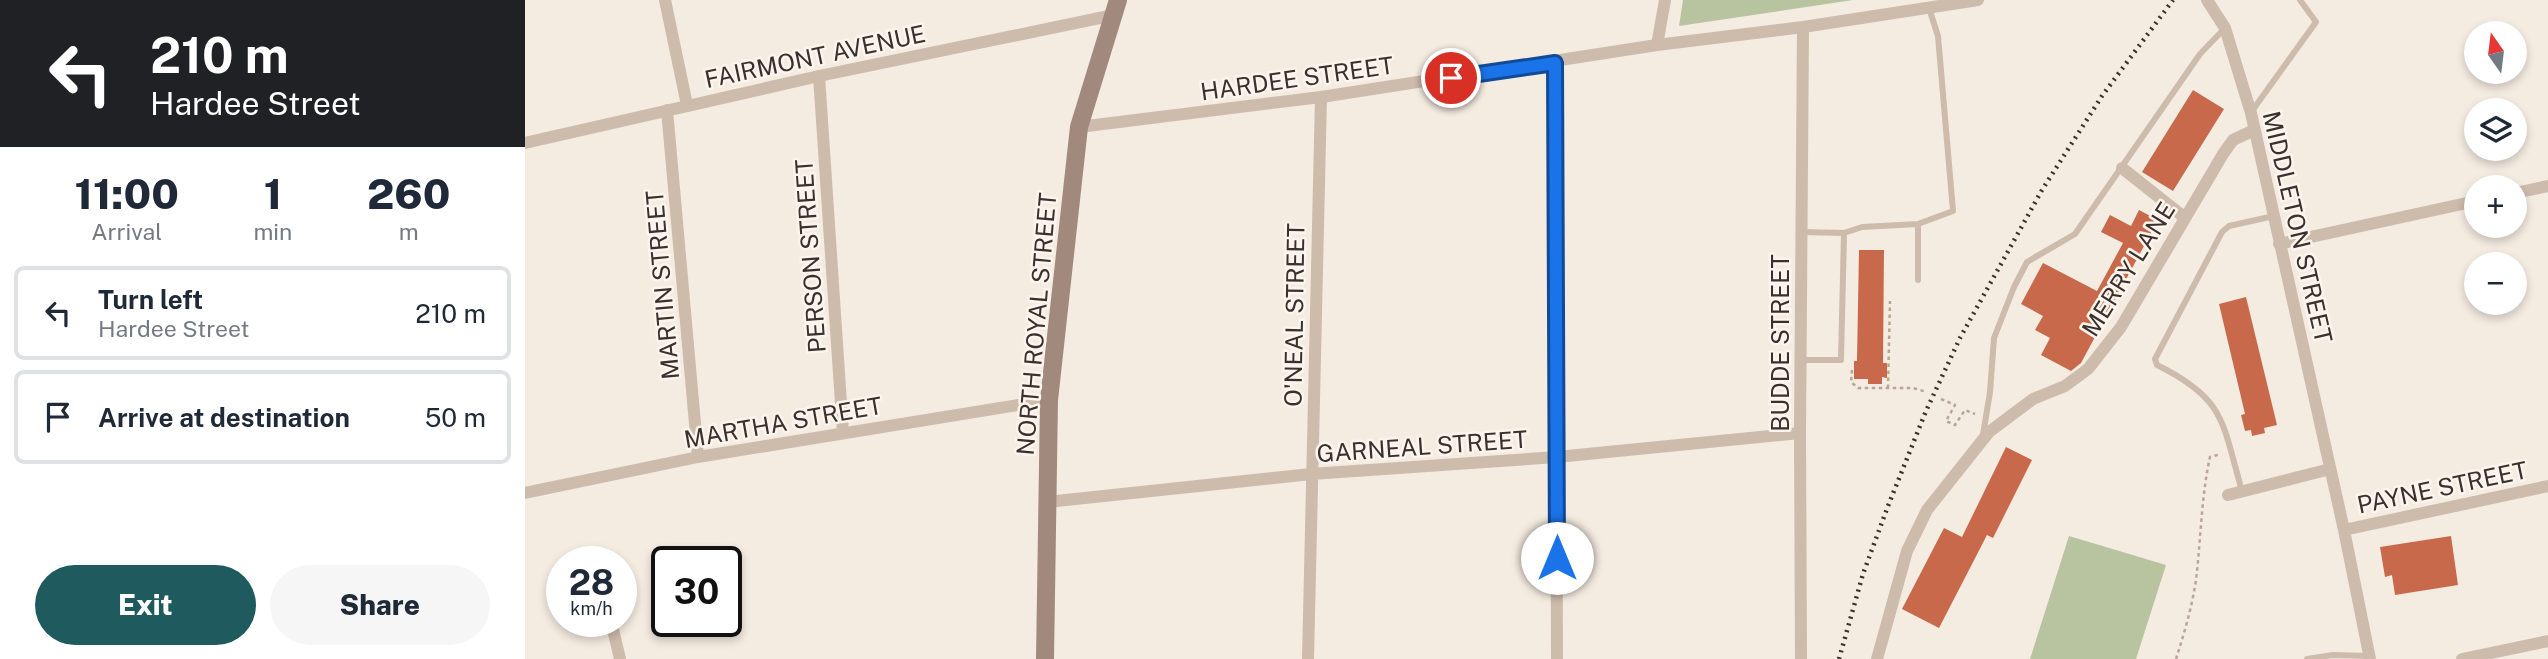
<!DOCTYPE html>
<meta charset="utf-8">
<style>
:root{--surface:#fff;--page:#f6f6f7;--text:#1f2937;--muted:#747a83;--line:#e0e1e3;--accent:#1f5a5e}
body{margin:0;font-family:"Public Sans",sans-serif;background:var(--page);color:var(--text);height:100vh;display:flex;flex-direction:column;font-size:26px;white-space:nowrap}
*{box-sizing:border-box;margin:0}
p{font-size:23px;color:var(--muted)}
.icon{flex:none;width:38px;height:38px;fill:none;stroke:currentColor;stroke-width:2;stroke-linecap:round;stroke-linejoin:round}
.map{position:relative;flex:1;overflow:hidden}
.side{display:flex;flex-direction:column;background:var(--surface);width:525px}
.side>*{flex:none}
.banner{background:#202124;color:#fff;overflow:hidden}
.needle{width:46px;rotate:346deg}
.buttons{position:absolute;left:1939px;top:21px;display:grid;gap:14px}
.buttons a{display:grid;place-items:center;width:63px;height:63px;border-radius:50%;background:var(--surface);box-shadow:0 4px 10px #0003;font-size:35px}
.speed{position:absolute;left:21px;top:546px;display:flex;gap:14px;font-size:35px;font-weight:700;text-align:center}
.speed>*{display:grid;place-content:center;width:91px;height:91px;border-radius:50%;background:var(--surface);box-shadow:0 4px 10px #0003;line-height:1}
.speed small{font-size:18px;font-weight:400}
.speed .limit{border:4px solid #111;border-radius:10px;background:#fff;color:#111}
.pin{position:absolute;display:grid;place-items:center;width:60px;height:60px;color:#fff;margin:-30px;border:4px solid #fff;border-radius:50%;box-shadow:0 2px 7px #0007}
.me{position:absolute;width:77px;margin:-38px;rotate:0deg;stroke-linejoin:round;filter:drop-shadow(0 0 5px #0008)}
.turn{display:flex;align-items:center;gap:24px;height:147px;padding:0 35px;font-size:32px}
.turn .icon{width:91px;height:91px;stroke-width:2.5}
.turn b{display:block;font-size:49px;line-height:60px}
.eta{display:flex;justify-content:space-evenly;align-items:center;height:119px;text-align:center}
.eta b{font-size:42px;font-weight:800;line-height:49px}
.cta{display:flex;gap:14px;margin-top:auto;padding:14px 35px}
.cta a{flex:1;height:80px;border-radius:42px;background:var(--accent);color:#fff;font-size:28px;font-weight:800;line-height:80px;text-align:center}
.cta a+a{background:var(--page);color:var(--text)}
ul{padding:0;list-style:none}
li{display:flex;align-items:center;gap:21px;height:94px;margin:0 14px 10px;padding:0 21px;border:4px solid var(--line);border-radius:10px}
li div{flex:1}
li b{display:block;font-size:26px}
li em{font-style:normal}
main{display:flex;flex:1;min-height:0}
.map>svg:first-child{display:block}
.green{fill:#b8c4a0}
.building{fill:#c8694b}
.lines{fill:none;stroke-linecap:round;stroke-linejoin:round}
.path{stroke:#b9a596;stroke-width:2.5;stroke-dasharray:3.5 3.5;stroke-linecap:butt}
.service{stroke:#cdbbac;stroke-width:6}
.minor{stroke:#cdbbac;stroke-width:12}
.secondary{stroke:#a18a7d;stroke-width:18}
.rail{stroke:#3b302b;stroke-width:4.5;stroke-dasharray:2 5;stroke-linecap:butt}
.route-casing{stroke:#114b97;stroke-width:18}
.route{stroke:#1a73e8;stroke-width:12}
.labels{text-anchor:middle;dominant-baseline:central;stroke-width:5;stroke-linejoin:round;paint-order:stroke}
.street-label{font-size:24px;fill:#3b302b;stroke:#fbf5ee}
</style>
<main>
<section class="side">
<div class="banner">
<div class="turn"><svg class="icon" aria-label="left" viewBox="0 0 24 24"><path d="M17 20v-9H6M10 6l-5 5 5 5"/></svg><div><b>210 m</b>Hardee Street</div></div>
</div>
<div class="eta">
<div><b>11:00</b><p>Arrival</p></div>
<div><b>1</b><p>min</p></div>
<div><b>260</b><p>m</p></div>
</div>
<ul>
<li><svg class="icon" aria-label="left" viewBox="0 0 24 24"><path d="M17 20v-9H6M10 6l-5 5 5 5"/></svg><div><b>Turn left</b><p>Hardee Street</p></div><em>210 m</em></li>
<li><svg class="icon" aria-label="arrive" viewBox="0 0 24 24"><path d="M6 21V4h12l-3 4 3 4H6"/></svg><div><b>Arrive at destination</b></div><em>50 m</em></li>
</ul>
<div class="cta"><a>Exit</a><a>Share</a></div>
</section>
<div class="map">
<svg width="2023" height="659" viewBox="0 0 2023 659">
<rect width="100%" height="100%" fill="#f4ebe1"/>
<!-- green -->
<path class="green" d="M1158 0H1328L1154 26Z
M1544 536 1641 565 1611 659H1505Z"/>
<!-- building -->
<path class="building" d="M1668 90 1699 109 1648 191 1617 172Z
M1614 210 1633 220 1556 363 1546 371 1516 355 1525 338 1510 330 1518 316 1496 304 1518 263 1572 291 1598 243 1576 232 1585 215 1606 226Z
M1334 250H1359L1358 363H1362V378L1357 377V384H1343V379H1329V361H1332Z
M1721 297 1752 425 1739 428 1740 433 1727 436 1726 430 1720 431 1716 415 1720 414 1694 304Z
M1481 447 1507 460 1468 538 1462 535 1414 628 1377 609 1419 528 1437 537Z
M1926 536 1933 585 1870 595 1867 575 1860 577 1855 547Z"/>
<g class="lines">
<!-- path -->
<path class="path" d="M1327 370 1326 382 1333 388H1388L1402 392
M1363 388 1365 301
M1416 399 1430 405 1421 421 1430 425 1440 410 1450 414
M1651 659C1659 634 1667 607 1671 580 1676 539 1676 498 1685 457L1696 454"/>
<!-- service -->
<path class="service" d="M1727 111 1791 22 1775 0
M1393 224 1428 211 1413 36 1404 8
M1319 233 1337 227 1393 224V280
M1276 360H1316L1319 233 1277 232
M1458 435 1465 392 1469 338 1489 287 1502 262 1550 234 1675 54 1700 28
M1717 491C1697 422 1701 399 1632 365L1630 359 1697 232 1704 226 1749 216
M1782 659 1808 655 1844 656"/>
<!-- minor -->
<path class="minor" d="M140 0 162 105
M1682 0 1700 28 1726 113 1819 530 1845 659
M1132 45 1140 0
M1030 63 1032 659
M294 76 318 433
M142 110 173 457
M554 127 796 97 1132 45 1278 27 1453 0
M0 143 294 76 589 15
M1597 168 1659 217
M1990 193 2023 186
M1754 244 1951 201
M0 493 173 457 524 400
M1703 495 1805 469
M522 502 786 474 1032 457 1275 433
M1819 530 2023 486
M86 621 95 659
M783 659 796 97
M1276 659 1275 433 1278 27
M1352 659 1382 551 1402 510 1464 432 1508 399 1540 386 1563 369 1596 327 1698 154 1708 140 1729 130
M1937 659 2023 641"/>
<!-- secondary -->
<path class="secondary" d="M520 659 524 400 554 127 593 0"/>
<!-- rail -->
<path class="rail" d="M1314 659 1338 574 1363 506 1401 411 1435 338 1517 190 1577 96 1648 0"/>
</g>
<g class="lines">
<!-- route casing -->
<g class="route-casing">
<path id="route" d="M926 78 1030 63 1032 558"/>
</g>
<!-- route -->
<use href="#route" class="route"/>
</g>
<g class="labels">
<!-- street labels -->
<g class="street-label">
<text transform="translate(290 56) rotate(-12)">FAIRMONT AVENUE</text>
<text transform="translate(772 78) rotate(-8)">HARDEE STREET</text>
<text transform="translate(1773 227) rotate(77)">MIDDLETON STREET</text>
<text transform="translate(285 256) rotate(-94)">PERSON STREET</text>
<text transform="translate(1603 269) rotate(-58)">MERRY LANE</text>
<text transform="translate(137 285) rotate(-95)">MARTIN STREET</text>
<text transform="translate(769 315) rotate(-89)">O'NEAL STREET</text>
<text transform="translate(511 324) rotate(-85)">NORTH ROYAL STREET</text>
<text transform="translate(1255 343) rotate(-90)">BUDDE STREET</text>
<text transform="translate(258 422) rotate(-10)">MARTHA STREET</text>
<text transform="translate(897 446) rotate(-4)">GARNEAL STREET</text>
<text transform="translate(1917 487) rotate(-12)">PAYNE STREET</text>
</g>
</g>
</svg>
<div class="buttons">
<a><svg class="needle" viewBox="-14 -14 28 28"><path d="M0-13l5 13h-10z" fill="#e53935"/><path d="M0 13l5-13h-10z" fill="#747a83"/></svg></a>
<a><svg class="icon" aria-label="layers" viewBox="0 0 24 24"><path d="M12 4l9 5-9 5-9-5zM3 14l9 5 9-5"/></svg></a>
<a>+</a>
<a>−</a>
</div>
<div class="speed"><div>28<small>km/h</small></div><div class="limit">30</div></div>
<div class="pin" style="left:926px;top:78px;background:#d93025"><svg class="icon" aria-label="arrive" viewBox="0 0 24 24"><path d="M6 21V4h12l-3 4 3 4H6"/></svg></div>
<svg class="me" style="left:1032px;top:558px" viewBox="-20 -20 40 40"><circle r="19" fill="#fff"/><path d="M0-13L10 11 0 6-10 11z" fill="#1a73e8"/></svg>
</div>
</main>
